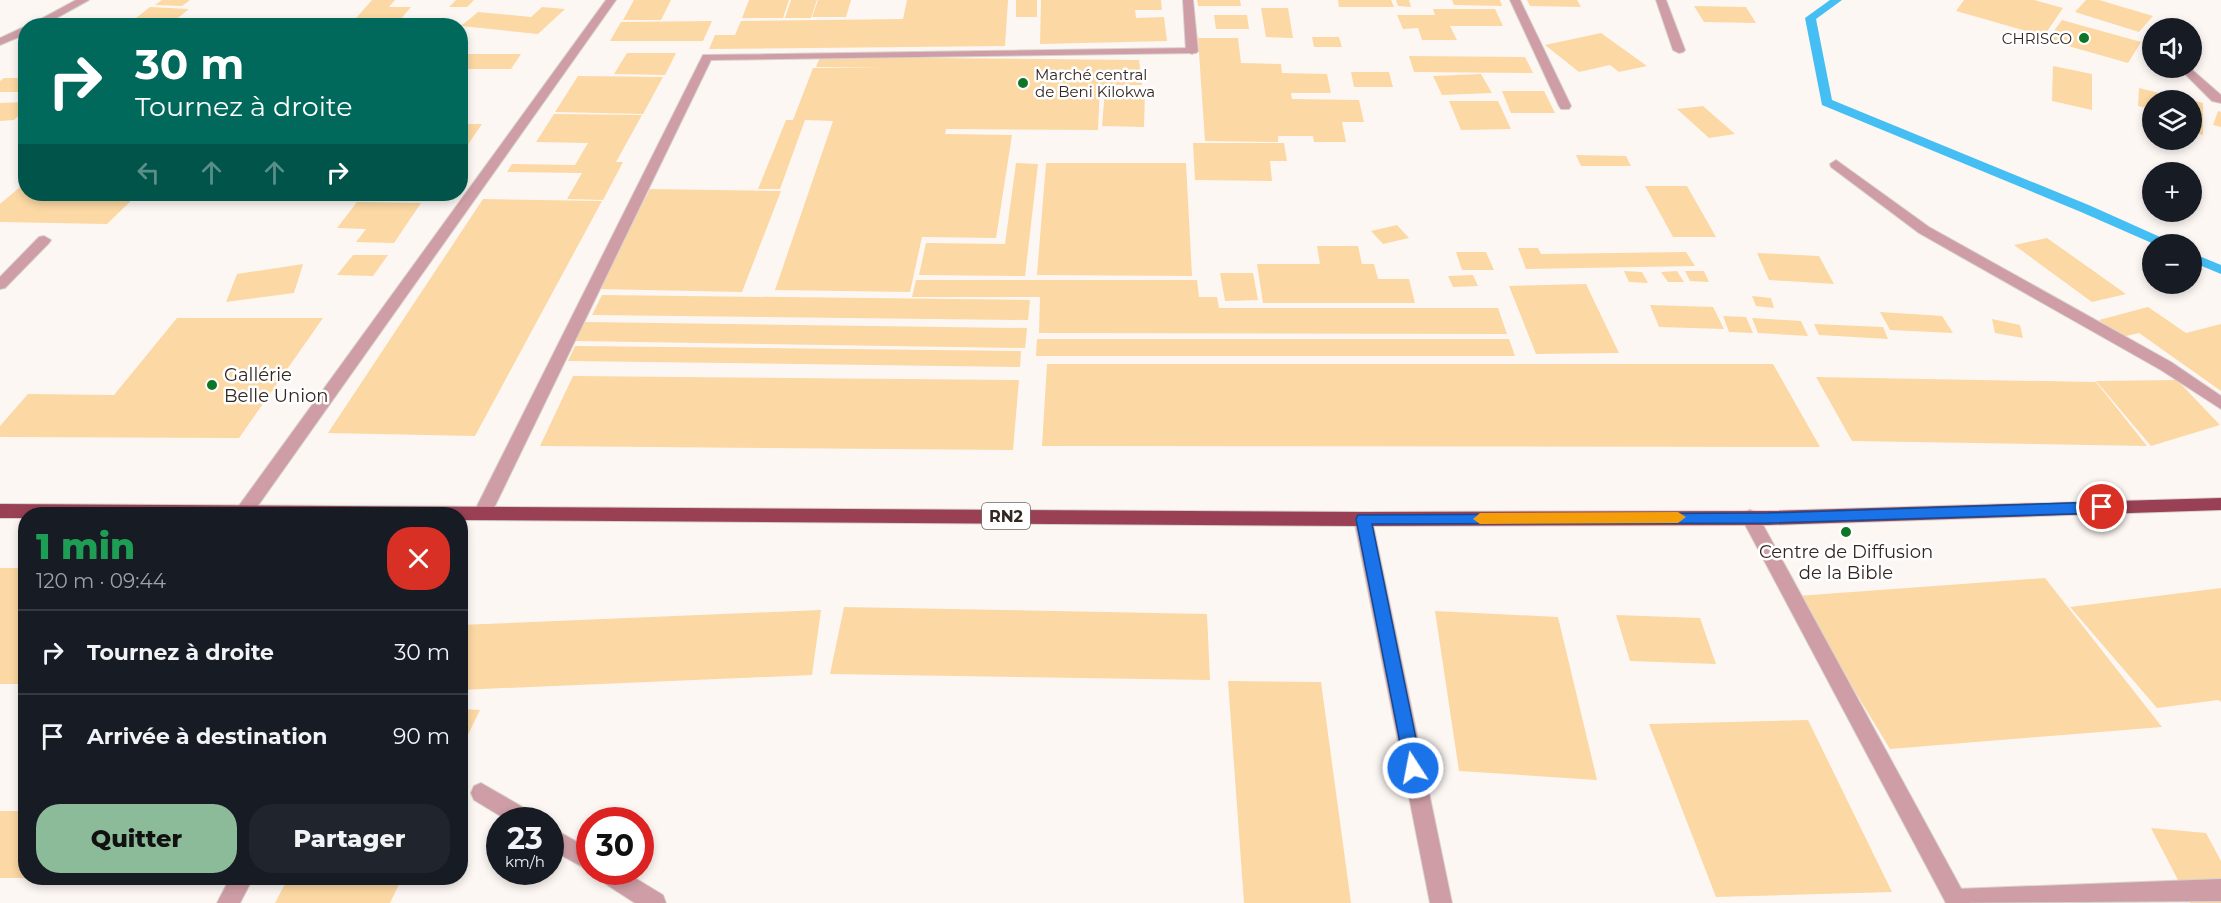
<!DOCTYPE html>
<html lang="fr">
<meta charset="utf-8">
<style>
:root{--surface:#171b24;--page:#20242c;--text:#f1f3f6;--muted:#9ea1a6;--line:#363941;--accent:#8cbb99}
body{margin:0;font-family:Montserrat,sans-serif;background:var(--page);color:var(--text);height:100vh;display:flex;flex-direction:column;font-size:22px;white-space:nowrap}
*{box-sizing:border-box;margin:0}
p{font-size:20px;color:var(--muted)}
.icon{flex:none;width:33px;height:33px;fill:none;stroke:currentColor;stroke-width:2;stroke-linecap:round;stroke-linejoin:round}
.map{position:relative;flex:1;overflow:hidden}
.details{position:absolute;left:18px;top:507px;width:450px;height:378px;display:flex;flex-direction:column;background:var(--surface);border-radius:24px;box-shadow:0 3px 9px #0003}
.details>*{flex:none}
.guide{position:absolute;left:18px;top:18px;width:450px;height:183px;border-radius:24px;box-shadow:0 3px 9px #0003;background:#00695c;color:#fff;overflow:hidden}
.tools{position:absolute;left:2142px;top:18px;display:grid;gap:12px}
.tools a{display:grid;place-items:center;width:60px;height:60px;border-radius:50%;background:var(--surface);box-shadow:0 3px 9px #0003;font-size:30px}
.speed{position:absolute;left:486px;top:807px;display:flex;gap:12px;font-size:30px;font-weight:700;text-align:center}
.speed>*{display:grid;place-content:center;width:78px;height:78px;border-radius:50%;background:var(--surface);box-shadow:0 3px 9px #0003;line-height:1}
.speed small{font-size:15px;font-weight:400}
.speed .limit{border:9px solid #d22;background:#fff;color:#111}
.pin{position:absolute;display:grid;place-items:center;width:51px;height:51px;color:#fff;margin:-26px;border:3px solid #fff;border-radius:50%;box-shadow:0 2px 6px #0007}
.me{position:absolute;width:66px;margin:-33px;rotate:349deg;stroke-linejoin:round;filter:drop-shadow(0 0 4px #0008)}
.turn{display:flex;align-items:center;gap:21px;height:126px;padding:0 18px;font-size:27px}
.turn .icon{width:78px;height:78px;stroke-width:2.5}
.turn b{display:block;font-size:42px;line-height:51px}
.lanes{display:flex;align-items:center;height:57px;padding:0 18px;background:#0003;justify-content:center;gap:30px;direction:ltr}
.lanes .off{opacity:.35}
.round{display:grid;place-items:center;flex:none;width:63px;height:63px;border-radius:24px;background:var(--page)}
.overview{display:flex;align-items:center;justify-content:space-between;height:102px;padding:0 18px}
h1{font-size:36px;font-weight:800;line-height:45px;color:#1e9e55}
.button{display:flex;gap:12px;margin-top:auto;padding:12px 18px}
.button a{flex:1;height:69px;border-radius:24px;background:var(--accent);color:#111;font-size:24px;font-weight:800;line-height:69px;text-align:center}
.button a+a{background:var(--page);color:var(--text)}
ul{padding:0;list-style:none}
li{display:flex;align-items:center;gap:18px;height:84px;padding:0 18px;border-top:2px solid var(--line)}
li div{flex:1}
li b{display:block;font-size:22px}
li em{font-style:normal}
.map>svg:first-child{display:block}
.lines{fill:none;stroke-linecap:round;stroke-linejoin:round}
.stream{fill:#44bef3;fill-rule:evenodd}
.building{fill:#fcd8a4}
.service-casing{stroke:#d8d2cd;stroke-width:2}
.minor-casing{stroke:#d8d2cd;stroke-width:2}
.trunk-casing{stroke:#d8d2cd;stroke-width:2}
.service{fill:#ce9da5;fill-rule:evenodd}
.minor{fill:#ce9da5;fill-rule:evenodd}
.trunk{fill:#994054;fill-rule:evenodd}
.route{fill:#1a73e8;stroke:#114b97;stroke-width:1.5}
.slow{fill:#f59e0b}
.poi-dot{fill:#107627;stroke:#fff;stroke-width:2}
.labels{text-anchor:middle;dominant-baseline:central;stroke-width:5;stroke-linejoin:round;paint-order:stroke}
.far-poi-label{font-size:15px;fill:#322721;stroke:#fff;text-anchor:end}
.shield{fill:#fff;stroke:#706864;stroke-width:1.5}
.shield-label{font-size:16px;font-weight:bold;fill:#322721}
.poi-label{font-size:18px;fill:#322721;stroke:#fff;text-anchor:start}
</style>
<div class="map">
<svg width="2221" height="903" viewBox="0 0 2221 903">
<rect width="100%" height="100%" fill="#fdf7f3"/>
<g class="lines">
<!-- stream -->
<path class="stream" d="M1830 0H1842L1816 19 1832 100 2091 206 2169 241 2171 244H2154L2081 212 1822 105 1805 18Z
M2192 253 2221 265V274L2192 262Z"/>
</g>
<!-- building -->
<path class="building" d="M162 0H190L182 6 155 5Z
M372 0H395L389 7H411L395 26H349Z
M456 0H474L467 7H449Z
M634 0H671L661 20H623Z
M749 0H789L783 18H742Z
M791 0H817L811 18H785Z
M818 0H851L846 17H812Z
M907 0H1008L1005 46 709 49 715 35H735L741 21 903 19Z
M1016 0H1037V17H1016Z
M1041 0H1161L1162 10H1135L1136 18 1164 17 1167 41 1040 44Z
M1197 0H1240L1241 6H1198Z
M1338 0H1391L1394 7H1339Z
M1396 0H1409L1411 7 1398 6Z
M1452 0H1500L1502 6 1454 5Z
M1527 0H1577L1581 7 1530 6Z
M1964 0H2034L2063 8 2044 36 1956 11Z
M2086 0H2099L2153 16 2139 32 2075 12Z
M1694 6 1746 7 1756 23 1704 22Z
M150 7 189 9 168 26H126Z
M542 7 565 9 538 34 461 26 478 12 531 17Z
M1261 8H1288L1293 38 1266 37Z
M1433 9H1495L1503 26H1450L1457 40H1422L1418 28 1403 29 1397 15H1435Z
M1214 15H1247L1249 29H1216Z
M2062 20 2141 42 2128 63 2047 40Z
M712 21 703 41H610L621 22Z
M1601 33 1647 66 1619 72 1610 65 1579 72 1545 45Z
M1312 37H1339L1342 47H1314Z
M1198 38H1238L1241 63 1281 64 1282 73 1327 74 1331 93H1291L1292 99 1359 100 1364 122H1342L1346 142H1314L1313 136H1278V142L1205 141Z
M627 53H676L665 75 614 74Z
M460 54H521L511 69H460Z
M1409 56 1525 57 1533 73 1414 72Z
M820 57 1139 60 1142 85H1100L1098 130 946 129 945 134 1012 135 996 238 922 237 910 292 775 290 833 121 805 120 780 189H758L786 120H793L813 68H884L816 67Z
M2053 66 2092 74V110L2052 101Z
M1351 72H1389L1393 87H1354Z
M1481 74 1492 93 1442 95 1433 76Z
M578 76 663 77 643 114 555 112Z
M4 78H26V92H0V81Z
M2139 88 2188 100H2152V109L2138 106Z
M1105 90 1145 91 1144 127 1102 126Z
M1502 91H1544L1555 113H1511Z
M2192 100 2203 103V135L2192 132Z
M1449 101H1498L1511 129 1461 130Z
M26 102V109L14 120 0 121V103Z
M1703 106 1735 134 1709 138 1677 109Z
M2218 111 2221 112V127L2213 125Z
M554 114 642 115 616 162H623L603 200 567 199 582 173 507 172 512 164 575 165 588 143 536 142Z
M460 124H482L460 156Z
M1193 143H1284L1287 161H1270L1272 181 1195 180Z
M1576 155 1626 156 1631 166H1581Z
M1016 163 1038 164 1025 276 919 275 926 243 1005 244Z
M1046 163H1186L1192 276 1037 275Z
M26 182V194H138L107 224 0 222V204Z
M1645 186H1687L1716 237H1673Z
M650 189 781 191 742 292 597 289Z
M483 199 602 201 475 436 328 433Z
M357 202 421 203 394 243 356 242 366 229 337 228Z
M1397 225 1409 238 1383 244 1371 231Z
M2047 238 2126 294 2092 302 2014 245Z
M1317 246H1358L1362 264H1374L1378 279H1409L1415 303H1263L1257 264H1320Z
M1518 248H1538L1541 254 1686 252 1695 266 1526 269Z
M1456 252H1486L1494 270H1462Z
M1757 253 1819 256 1834 284 1769 280Z
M353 255H388L373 276 337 275Z
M303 264 294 293 226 302 237 274Z
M1624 271 1642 272 1648 283 1629 282Z
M1677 271 1684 282H1668L1661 272Z
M1685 271H1704L1709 282 1690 281Z
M1220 273H1253L1258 300 1225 301Z
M1473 275 1478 286 1453 287 1448 276Z
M916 280H1197L1199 297H1217L1219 308H1498L1507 334 1039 333 1040 297H912Z
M1586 284 1619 353 1536 354 1509 286Z
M602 295 1030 300 1028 320 592 315Z
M1752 296 1771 298 1774 308 1756 306Z
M1650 305 1713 307 1724 329 1659 327Z
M2148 307 2186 333 2221 324V391L2139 333 2122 337 2099 320Z
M1880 312 1942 316 1953 333 1890 330Z
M1723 316 1746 317 1753 333 1729 332Z
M177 318H323L239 438 0 437V426L28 394 114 395Z
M1752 318 1801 321 1808 336 1758 333Z
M1992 319 2020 325 2023 338 1995 333Z
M585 322 1027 328 1025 348 575 341Z
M1814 324 1883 327 1888 339 1819 335Z
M1037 339H1509L1515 356H1036Z
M575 346 1021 351 1020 367 568 361Z
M1047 364H1773L1820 447 1042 446Z
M573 376 1019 380 1013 450 540 446Z
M1816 377 2096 382 2147 446 1852 441Z
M2177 380 2220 425 2151 446 2096 381Z
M0 568H26V684H0Z
M2045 578 2162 727 1890 749 1797 596Z
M2221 588V702L2218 700 2157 708 2070 607Z
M844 607 1207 614 1210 680 830 674Z
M821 610 812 675 460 690V625Z
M1435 611 1558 617 1597 780 1459 771Z
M1616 615 1700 618 1716 664 1630 661Z
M1228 681 1321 682 1351 903H1244Z
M460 709 480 710 460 751Z
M1808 720 1892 892 1716 897 1649 724Z
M0 811H26V878H0Z
M2151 828 2206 833 2221 861V903H2190Z
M288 878H402L390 903H275Z"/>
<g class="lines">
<!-- service casing -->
<g class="service-casing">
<path id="service" d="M76 0H89L42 26H28Z
M26 26V34L0 45V38Z
M1192 48 1198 51 1196 53 711 60 492 512 489 517 483 519 477 517 474 512 703 55Z
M2179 68H2190L2221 95V103L2212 101Z
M1836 160 1929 227 2171 362 2221 396V409L2161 370 1919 233 1831 167 1830 164Z
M44 236 51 240 49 243 5 288 0 289V277L39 237Z
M481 783 533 813 535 820H507L474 800 471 793 474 786Z
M550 827 590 849V871L550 849Z
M595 872H625L663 895 666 903H635L598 879Z
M2221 879V901L1946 903 1945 900 1948 892 1956 889Z"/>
</g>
<!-- minor casing -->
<g class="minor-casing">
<path id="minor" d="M606 0H616L252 514H237L238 507Z
M1183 0H1193L1198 51 1192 54 1186 51Z
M1510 0H1520L1571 106 1569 109H1561L1559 106Z
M1656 0H1666L1685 50 1683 52 1679 53 1673 50Z
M1750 510 1756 512 1969 903H1946L1741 517 1744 512Z
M1363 512 1369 514 1372 519 1452 903H1430L1354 519 1357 514Z
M230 878H253L240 903H217Z"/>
</g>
<!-- trunk casing -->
<g class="trunk-casing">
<path id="trunk" d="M2221 498V510L1768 525 1363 526 460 520V514H26V518H0V504L1363 512 1768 511Z"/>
</g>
<!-- service -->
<use href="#service" class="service"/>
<!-- minor -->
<use href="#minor" class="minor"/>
<!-- trunk -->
<use href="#trunk" class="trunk"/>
</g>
<!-- route -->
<path class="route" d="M2102 502 2109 507 2102 513 1768 523 1372 524 1422 768 1419 773 1413 775 1407 773 1405 768 1356 519 1358 515 1768 513Z"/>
<!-- slow -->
<path class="slow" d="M1678 512 1686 517 1678 523 1480 524 1473 519 1480 513Z"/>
<!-- markers -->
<g class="poi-dot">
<circle cx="2084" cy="38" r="6"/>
<circle cx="1023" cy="83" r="6"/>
<circle cx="212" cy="385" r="6"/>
<circle cx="1846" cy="532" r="6"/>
</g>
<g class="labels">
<!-- far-poi labels -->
<g class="far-poi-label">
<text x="2072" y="38">CHRISCO</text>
<text x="1035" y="74" text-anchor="start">Marché central<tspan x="1035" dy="17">de Beni Kilokwa</tspan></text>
</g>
<!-- shield labels -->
<rect class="shield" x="982" y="503" width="48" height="26" rx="4.5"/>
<g class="shield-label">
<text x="1006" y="516">RN2</text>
</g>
<!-- poi labels -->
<g class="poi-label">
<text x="224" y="375">Gallérie<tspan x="224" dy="21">Belle Union</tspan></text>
<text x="1846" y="552" text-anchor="middle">Centre de Diffusion<tspan x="1846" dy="21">de la Bible</tspan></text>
</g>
</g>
</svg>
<div class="tools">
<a><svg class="icon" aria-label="sound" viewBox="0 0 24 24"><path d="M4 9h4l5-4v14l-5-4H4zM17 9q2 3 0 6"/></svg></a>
<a><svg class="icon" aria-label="layers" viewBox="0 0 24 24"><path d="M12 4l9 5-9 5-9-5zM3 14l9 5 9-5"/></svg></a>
<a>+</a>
<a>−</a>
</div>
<div class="speed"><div>23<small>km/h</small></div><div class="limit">30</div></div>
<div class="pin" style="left:2102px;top:507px;background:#d93025"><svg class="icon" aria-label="arrive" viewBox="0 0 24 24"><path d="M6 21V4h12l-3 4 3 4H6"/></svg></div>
<svg class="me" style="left:1413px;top:768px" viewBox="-20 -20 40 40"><circle r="17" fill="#1a73e8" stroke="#fff" stroke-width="3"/><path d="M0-11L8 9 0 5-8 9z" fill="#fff"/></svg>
<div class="guide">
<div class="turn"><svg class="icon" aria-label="right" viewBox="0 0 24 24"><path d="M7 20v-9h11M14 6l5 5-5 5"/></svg><div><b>30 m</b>Tournez à droite</div></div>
<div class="lanes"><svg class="icon off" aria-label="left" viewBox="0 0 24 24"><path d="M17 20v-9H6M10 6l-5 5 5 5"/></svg><svg class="icon off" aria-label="ahead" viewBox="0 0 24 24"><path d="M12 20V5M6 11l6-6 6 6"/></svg><svg class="icon off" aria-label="ahead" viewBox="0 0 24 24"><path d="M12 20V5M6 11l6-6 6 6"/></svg><svg class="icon" aria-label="right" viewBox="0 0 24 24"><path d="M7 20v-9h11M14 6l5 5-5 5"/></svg></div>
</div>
<section class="details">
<div class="overview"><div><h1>1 min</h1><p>120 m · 09:44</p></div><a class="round" style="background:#d93025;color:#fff"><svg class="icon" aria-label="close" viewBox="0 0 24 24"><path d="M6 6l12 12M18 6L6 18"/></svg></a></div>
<ul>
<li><svg class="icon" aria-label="right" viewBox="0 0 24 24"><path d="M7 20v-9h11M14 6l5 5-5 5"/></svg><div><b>Tournez à droite</b></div><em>30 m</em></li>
<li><svg class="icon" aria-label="arrive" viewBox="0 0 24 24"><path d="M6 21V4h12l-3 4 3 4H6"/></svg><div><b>Arrivée à destination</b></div><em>90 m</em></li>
</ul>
<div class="button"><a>Quitter</a><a>Partager</a></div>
</section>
</div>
